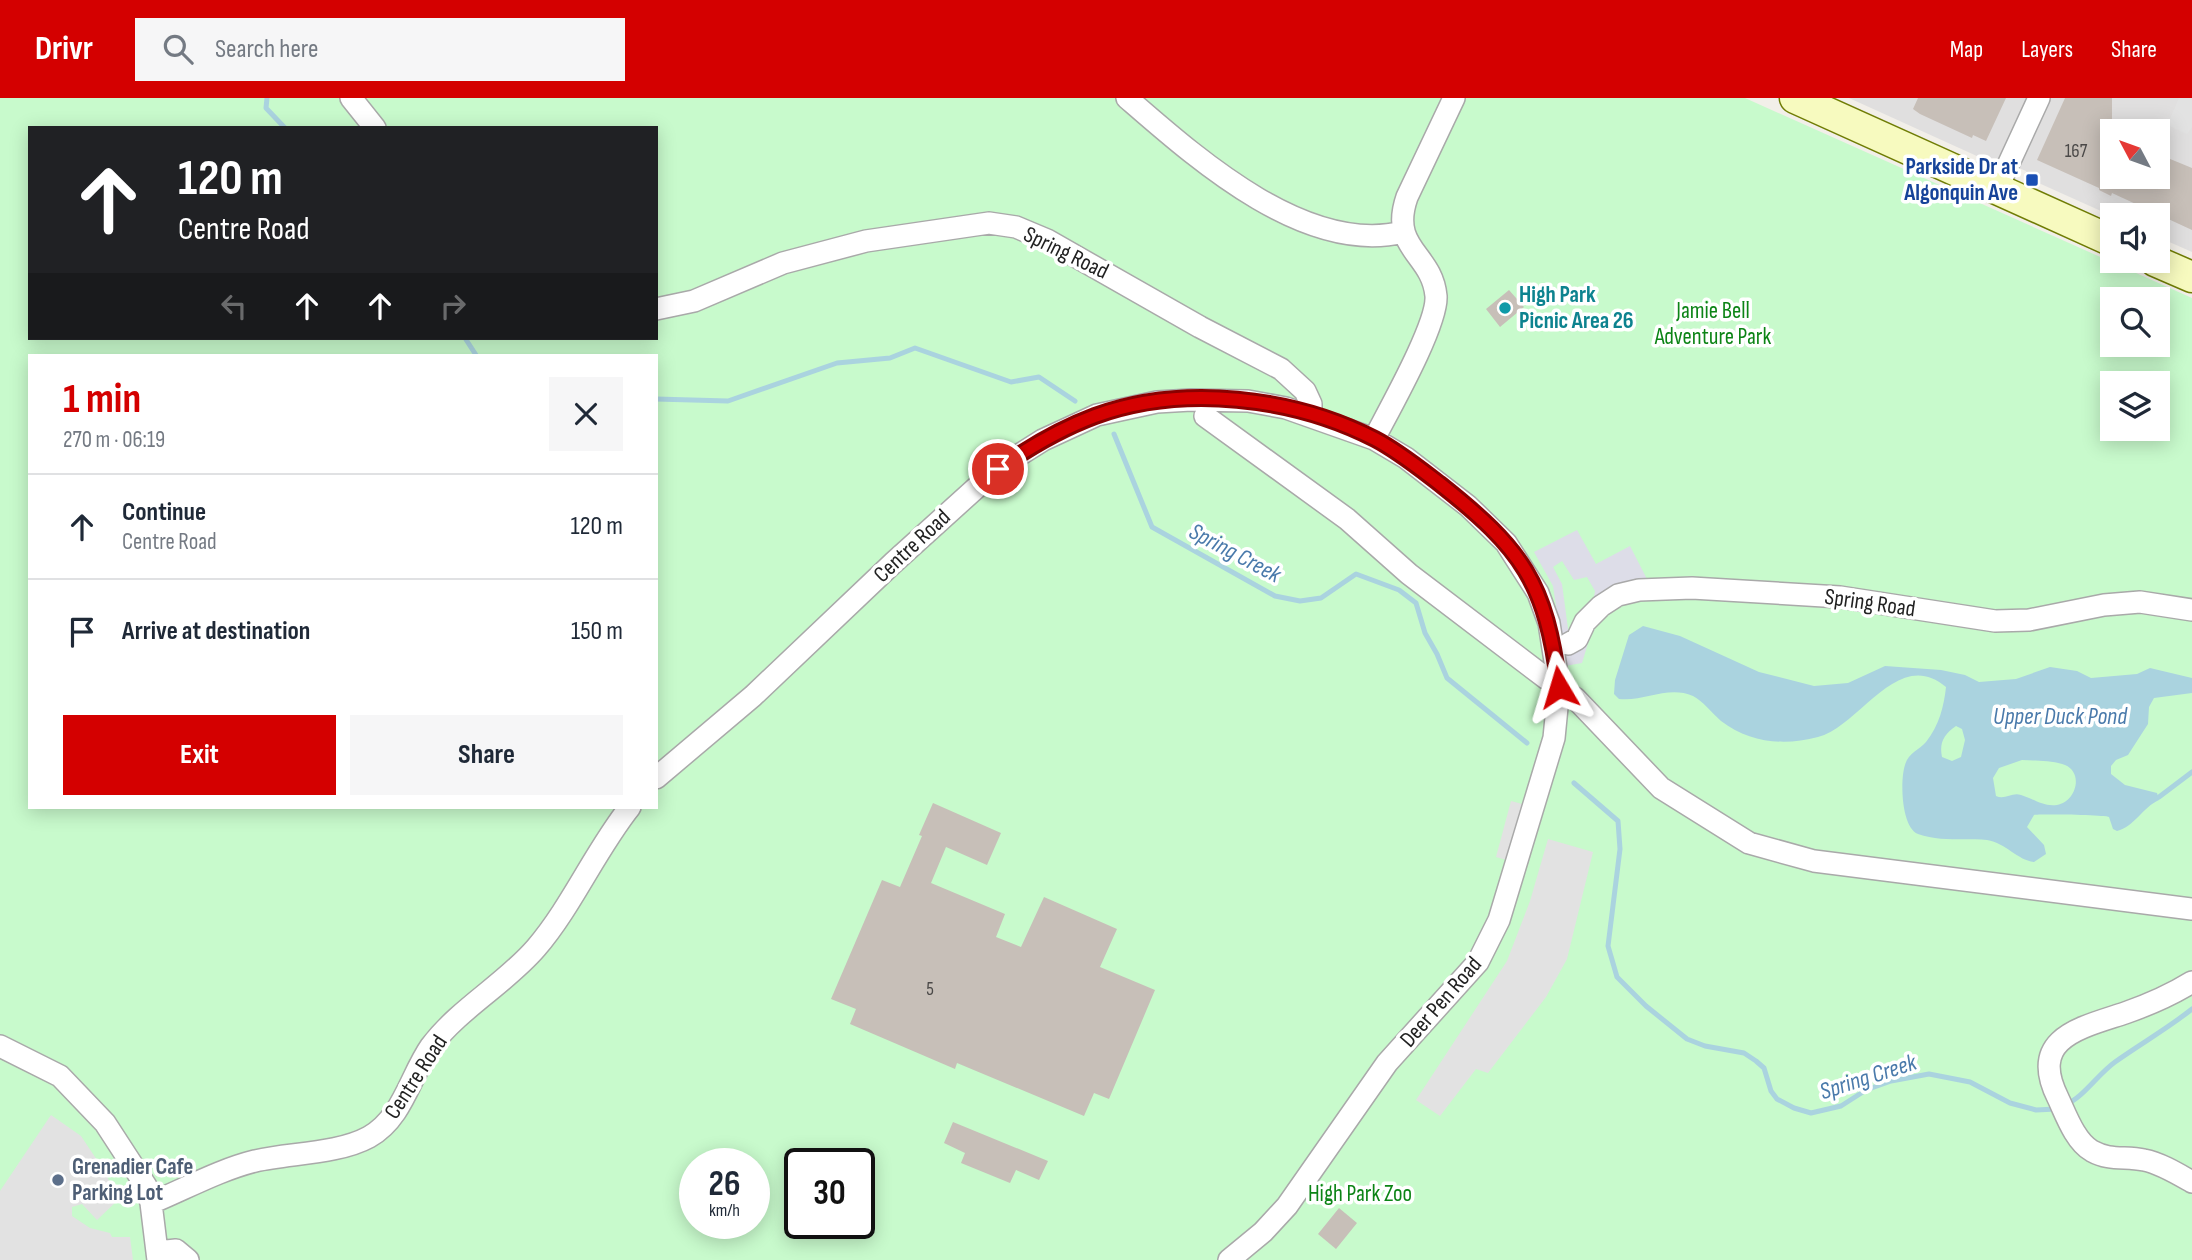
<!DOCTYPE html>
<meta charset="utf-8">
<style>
:root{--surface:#fff;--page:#f6f6f7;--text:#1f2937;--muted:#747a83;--line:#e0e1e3;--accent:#d40000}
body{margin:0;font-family:"Sofia Sans Condensed",sans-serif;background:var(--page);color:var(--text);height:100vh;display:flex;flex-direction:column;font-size:26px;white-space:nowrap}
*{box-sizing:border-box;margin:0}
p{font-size:23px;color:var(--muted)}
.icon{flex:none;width:38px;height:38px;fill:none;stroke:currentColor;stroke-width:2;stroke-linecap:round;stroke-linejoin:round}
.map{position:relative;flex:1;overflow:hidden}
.side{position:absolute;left:28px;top:256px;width:630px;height:455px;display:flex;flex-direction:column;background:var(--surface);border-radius:0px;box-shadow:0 4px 18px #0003}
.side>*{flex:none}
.banner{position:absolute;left:28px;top:28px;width:630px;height:214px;border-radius:0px;box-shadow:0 4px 18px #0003;background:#202124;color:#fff;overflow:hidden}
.needle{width:46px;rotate:311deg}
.tools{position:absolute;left:2100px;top:21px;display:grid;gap:14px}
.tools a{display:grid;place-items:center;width:70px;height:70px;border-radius:0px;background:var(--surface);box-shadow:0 4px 18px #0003;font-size:35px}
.speed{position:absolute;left:679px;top:1050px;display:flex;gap:14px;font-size:35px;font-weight:700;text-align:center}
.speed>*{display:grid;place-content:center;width:91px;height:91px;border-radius:50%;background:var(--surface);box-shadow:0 4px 18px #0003;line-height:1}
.speed small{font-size:18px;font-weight:400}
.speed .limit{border:4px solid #111;border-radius:10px;background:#fff;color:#111}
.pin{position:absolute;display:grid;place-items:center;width:60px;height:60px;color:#fff;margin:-30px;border:4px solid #fff;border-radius:50%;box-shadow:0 2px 7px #0007}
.me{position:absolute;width:77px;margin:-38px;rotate:353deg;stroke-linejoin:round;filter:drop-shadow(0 0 5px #0008)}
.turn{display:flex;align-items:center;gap:24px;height:147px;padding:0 35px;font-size:32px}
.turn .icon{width:91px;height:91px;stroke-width:2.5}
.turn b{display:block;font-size:49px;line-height:60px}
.lanes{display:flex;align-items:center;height:66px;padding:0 35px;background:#0003;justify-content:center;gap:35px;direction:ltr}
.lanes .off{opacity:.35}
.round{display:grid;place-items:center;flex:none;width:74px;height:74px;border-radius:0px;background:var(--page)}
.summary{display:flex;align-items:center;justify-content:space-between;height:119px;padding:0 35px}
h1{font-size:42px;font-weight:700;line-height:52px;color:var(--accent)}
.action{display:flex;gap:14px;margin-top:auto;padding:14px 35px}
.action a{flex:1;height:80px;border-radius:0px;background:var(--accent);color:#fff;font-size:28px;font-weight:700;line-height:80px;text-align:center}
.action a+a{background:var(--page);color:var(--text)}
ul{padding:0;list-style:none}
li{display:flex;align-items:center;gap:21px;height:105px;padding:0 35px;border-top:2px solid var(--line)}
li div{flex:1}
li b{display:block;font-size:26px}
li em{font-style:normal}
header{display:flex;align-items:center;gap:42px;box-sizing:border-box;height:98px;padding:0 35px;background:var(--accent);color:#fff}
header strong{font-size:33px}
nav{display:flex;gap:38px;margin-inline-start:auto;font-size:24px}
.search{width:490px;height:63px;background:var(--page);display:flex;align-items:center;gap:18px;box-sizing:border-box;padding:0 24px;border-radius:0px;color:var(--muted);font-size:26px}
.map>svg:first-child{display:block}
.residential{fill:#e0dfdf;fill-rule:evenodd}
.park{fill:#c8facc;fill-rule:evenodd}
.parking{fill:#e2e2e2}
.plaza{fill:#dddde8;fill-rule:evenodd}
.water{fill:#aad3df;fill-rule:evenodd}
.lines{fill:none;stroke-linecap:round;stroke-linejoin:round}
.stream{stroke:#aad3df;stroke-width:5}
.building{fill:#c7bfb8}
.street-casing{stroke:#a9a9a9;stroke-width:24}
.secondary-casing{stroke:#707d05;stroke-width:33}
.street{stroke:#fff;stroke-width:21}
.secondary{stroke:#f7fabf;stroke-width:30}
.route-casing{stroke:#8a0000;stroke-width:18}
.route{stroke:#d40000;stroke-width:12}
.transit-dot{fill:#1a4fb4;stroke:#fff;stroke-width:2.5}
.culture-dot{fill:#0f9aa8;stroke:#fff;stroke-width:2.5}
.service-dot{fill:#5c6f8a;stroke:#fff;stroke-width:2.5}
.labels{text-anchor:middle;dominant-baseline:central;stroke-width:7;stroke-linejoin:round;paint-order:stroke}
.number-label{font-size:19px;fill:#4b4948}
.transit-label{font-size:23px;font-weight:bold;fill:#164399;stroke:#fff;text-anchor:end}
.street-label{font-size:23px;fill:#222;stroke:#fff}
.culture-label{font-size:23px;font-weight:bold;fill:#0d838f;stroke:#fff;text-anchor:start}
.park-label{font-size:23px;fill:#0c8416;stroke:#fff}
.service-label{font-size:23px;font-weight:bold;fill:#4e5e75;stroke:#fff;text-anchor:start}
.water-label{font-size:24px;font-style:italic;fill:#4a7aab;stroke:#fff}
</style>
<header>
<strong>Drivr</strong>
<div class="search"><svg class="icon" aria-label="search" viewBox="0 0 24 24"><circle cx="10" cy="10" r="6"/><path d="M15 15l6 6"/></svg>Search here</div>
<nav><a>Map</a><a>Layers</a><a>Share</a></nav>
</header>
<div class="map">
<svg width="2192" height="1162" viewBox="0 0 2192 1162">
<rect width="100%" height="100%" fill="#f2efe9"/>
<!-- residential -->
<path class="residential" d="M1849 0H2192V154L2158 139V117L2112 118 2030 81 2026 73 1995 60 1988 62 1979 59ZM2112 33H2158V79H2112Z"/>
<!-- park -->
<path class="park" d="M0 0H1745L2192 200V1162H0ZM30 30H656V240H30ZM2112 201H2158V247H2112ZM30 257H656V709H30ZM2112 285H2158V331H2112ZM695 1066H754V1125H695ZM800 1066H859V1125H800Z"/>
<!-- parking -->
<path class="parking" d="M2179 0H2192V29L2187 36 2167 27Z
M1511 703 1526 707 1510 763 1496 759Z
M1548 741 1593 754 1567 861 1546 899 1488 975 1476 971 1440 1018 1416 1002 1507 863 1530 803Z
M51 1017 81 1038 103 1071 119 1101 97 1122 82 1106 72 1109V1118L90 1130 110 1135 112 1139H130L133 1162H0V1093Z"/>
<!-- plaza -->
<path class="plaza" d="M1577 432 1596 466 1630 448 1649 485 1602 519 1592 532 1582 565 1565 568 1553 488 1534 454ZM1562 463 1574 482 1587 479 1595 493 1593 504 1569 538 1562 486 1553 469Z"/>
<!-- water -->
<path class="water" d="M1643 528 1680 538 1759 574 1814 588 1848 585 1885 568 1941 572 1965 577 1979 584 2016 581 2050 569 2077 573 2091 580 2137 576 2150 570 2192 580V595L2154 600 2149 609 2148 626 2128 657 2116 662 2111 668V676L2125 687 2157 695 2159 702C2143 709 2134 729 2117 733L2113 731 2109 719C2105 717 2039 716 2034 717L2027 729 2044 747 2046 756 2034 764C2017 762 2006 745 1987 742 1965 740 1940 744 1918 736 1901 729 1900 682 1905 667 1908 655 1919 652 1926 644 1939 628 1944 608 1946 589 1898 548 1860 628 1818 639 1784 648 1750 645 1721 623 1712 615 1703 603 1693 598 1668 587 1644 604 1619 601L1614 596 1615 582 1629 537ZM1956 628 1962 631 1965 642 1961 659 1952 663 1942 659C1939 645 1944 636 1956 628ZM2022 662C2035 663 2052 662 2065 667 2084 675 2076 704 2057 707 2043 709 2034 701 2021 697 2012 694 2005 702 1996 698L1993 680 1999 670Z"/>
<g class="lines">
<!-- stream -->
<path class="stream" d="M267 0 266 10 285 30
M465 240 476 257
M656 301 728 303 837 265 890 260 915 250 1011 284 1039 279 1075 303
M1114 336 1152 429 1275 498 1300 503 1321 500 1356 476 1399 492 1416 505 1425 535 1437 556 1447 580 1527 645
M1574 685 1618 723 1620 751 1608 848 1617 879 1646 908 1687 941 1705 948 1744 955 1756 963 1764 970 1771 993 1777 1001 1794 1010 1811 1015 1841 1008 1866 992 1891 983 1929 976 1970 984 2010 1005 2036 1012 2056 1011
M2159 699 2192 674
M2065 1007C2084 999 2097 977 2115 964 2140 946 2167 931 2192 911"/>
</g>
<!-- building -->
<path class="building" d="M1918 0H2006L1986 43 1973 37 1972 40 1920 16 1913 11Z
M2065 0H2112V79H2158V56L2192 70V132L2112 95 2111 98 2099 92V90L2037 62Z
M1509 192 1524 209 1500 229 1486 211Z
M933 705 1001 735 987 767 946 749 931 785 1005 816 996 839 1021 849 1044 799 1117 831 1100 869 1155 892 1109 1001 1094 995 1084 1018 957 965 955 971 850 926 856 911 831 901 882 782 900 789 922 738 919 737Z
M953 1024 1048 1063 1039 1082 1016 1072 1010 1085 961 1065 965 1055 944 1045Z
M1339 1110 1357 1125 1336 1151 1318 1136Z"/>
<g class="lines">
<!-- street casing -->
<g class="street-casing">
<path id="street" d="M351 0 375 30
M1127 0C1195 59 1305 158 1403 134
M1997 91 2039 0
M656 211 694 203 783 165 866 143 989 125 1016 129 1047 142 1200 229 1281 271 1305 293 1311 306V317
M1205 318 1347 421 1409 476 1547 581
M1374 341C1389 312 1438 226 1436 198 1432 155 1389 151 1407 99L1454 0
M1568 546 1577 541 1585 524 1601 508 1618 497 1639 492 1692 490 1840 499 1995 523 2029 522 2104 507 2140 504 2192 512
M1575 600 1661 690 1749 745 1814 763 2192 811
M656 680 753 598 893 465 997 371 1043 342 1097 317 1157 304 1191 302 1248 303 1286 310 1374 341 1406 360 1468 408 1506 445 1538 495 1549 525 1559 589 1554 640 1499 822 1478 864 1387 965 1287 1108 1263 1134 1229 1162
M2192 884C2171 897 2148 907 2125 915 2080 930 2028 940 2058 1000 2066 1017 2075 1043 2092 1053 2110 1063 2125 1058 2144 1062 2160 1065 2178 1076 2192 1084
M0 948 60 978 105 1025 146 1088 151 1105 158 1162
M151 1105C185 1091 219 1072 255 1063 289 1055 338 1056 369 1039 403 1020 410 978 431 948 460 910 505 886 536 850 572 808 595 753 630 709
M157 1154 176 1152 188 1162"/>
</g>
<!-- secondary casing -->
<g class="secondary-casing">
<path id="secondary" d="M1795 0 2112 143
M2155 163 2192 179"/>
</g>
<!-- street -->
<use href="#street" class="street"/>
<!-- secondary -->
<use href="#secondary" class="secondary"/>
</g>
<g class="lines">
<!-- route casing -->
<g class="route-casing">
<path id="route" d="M998 371C1028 350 1060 331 1095 318 1183 286 1293 299 1375 341 1398 353 1419 370 1440 386 1522 451 1546 484 1559 589"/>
</g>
<!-- route -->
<use href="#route" class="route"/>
</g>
<!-- markers -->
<rect class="transit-dot" x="2025" y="75" width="14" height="14" rx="3.5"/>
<circle class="culture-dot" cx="1505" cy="210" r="7"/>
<circle class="service-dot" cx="58" cy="1082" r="7"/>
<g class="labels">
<!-- number labels -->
<g class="number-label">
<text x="2076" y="53">167</text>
<text x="930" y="891">5</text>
</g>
<!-- transit labels -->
<g class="transit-label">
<text x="2018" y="69">Parkside Dr at<tspan x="2018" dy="26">Algonquin Ave</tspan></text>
</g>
<!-- street labels -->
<g class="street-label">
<text transform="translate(1066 155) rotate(26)">Spring Road</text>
<text transform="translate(912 448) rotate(-43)">Centre Road</text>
<text transform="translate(1870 505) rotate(8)">Spring Road</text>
<text transform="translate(1441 904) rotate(-49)">Deer Pen Road</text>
<text transform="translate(416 979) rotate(-57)">Centre Road</text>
</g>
<!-- culture labels -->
<g class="culture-label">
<text x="1519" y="197">High Park<tspan x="1519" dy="26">Picnic Area 26</tspan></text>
</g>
<!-- park labels -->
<g class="park-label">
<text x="1713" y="213">Jamie Bell<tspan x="1713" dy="26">Adventure Park</tspan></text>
<text x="1360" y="1096">High Park Zoo</text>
</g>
<!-- service labels -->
<g class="service-label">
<text x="72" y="1069">Grenadier Cafe<tspan x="72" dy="26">Parking Lot</tspan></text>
</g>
<!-- water labels -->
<g class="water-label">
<text transform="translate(1235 455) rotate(28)">Spring Creek</text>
<text x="2060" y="618">Upper Duck Pond</text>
<text transform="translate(1868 979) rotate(-18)">Spring Creek</text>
</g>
</g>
</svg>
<div class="tools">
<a><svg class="needle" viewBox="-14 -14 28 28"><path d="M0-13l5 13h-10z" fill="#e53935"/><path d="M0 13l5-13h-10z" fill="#747a83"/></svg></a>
<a><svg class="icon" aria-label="sound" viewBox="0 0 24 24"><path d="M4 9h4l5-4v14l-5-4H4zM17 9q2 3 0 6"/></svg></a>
<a><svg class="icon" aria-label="search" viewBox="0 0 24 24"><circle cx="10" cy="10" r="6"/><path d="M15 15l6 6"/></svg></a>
<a><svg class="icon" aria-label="layers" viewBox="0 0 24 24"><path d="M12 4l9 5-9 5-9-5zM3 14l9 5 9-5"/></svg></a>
</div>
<div class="speed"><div>26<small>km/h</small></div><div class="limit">30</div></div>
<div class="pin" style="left:998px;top:371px;background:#d93025"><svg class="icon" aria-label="arrive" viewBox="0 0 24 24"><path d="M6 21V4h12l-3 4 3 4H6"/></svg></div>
<svg class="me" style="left:1559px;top:589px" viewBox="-20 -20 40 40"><path d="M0-17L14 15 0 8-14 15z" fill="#d40000" stroke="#fff" stroke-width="4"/></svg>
<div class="banner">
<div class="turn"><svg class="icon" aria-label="ahead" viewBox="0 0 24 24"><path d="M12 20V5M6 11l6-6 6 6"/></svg><div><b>120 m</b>Centre Road</div></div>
<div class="lanes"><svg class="icon off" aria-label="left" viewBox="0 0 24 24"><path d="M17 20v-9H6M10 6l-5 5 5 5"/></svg><svg class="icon" aria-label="ahead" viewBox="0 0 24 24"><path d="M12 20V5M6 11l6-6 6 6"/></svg><svg class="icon" aria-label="ahead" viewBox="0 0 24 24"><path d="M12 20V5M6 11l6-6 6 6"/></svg><svg class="icon off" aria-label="right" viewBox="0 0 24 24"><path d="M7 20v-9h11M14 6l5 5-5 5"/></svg></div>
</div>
<section class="side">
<div class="summary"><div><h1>1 min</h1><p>270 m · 06:19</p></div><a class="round"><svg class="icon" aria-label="close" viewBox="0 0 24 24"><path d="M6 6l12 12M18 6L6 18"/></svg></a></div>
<ul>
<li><svg class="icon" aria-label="ahead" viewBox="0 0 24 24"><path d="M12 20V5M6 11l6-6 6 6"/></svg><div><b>Continue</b><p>Centre Road</p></div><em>120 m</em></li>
<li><svg class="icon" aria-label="arrive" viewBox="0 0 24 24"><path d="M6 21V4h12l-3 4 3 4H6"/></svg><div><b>Arrive at destination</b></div><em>150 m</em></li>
</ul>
<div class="action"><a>Exit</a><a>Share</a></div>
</section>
</div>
